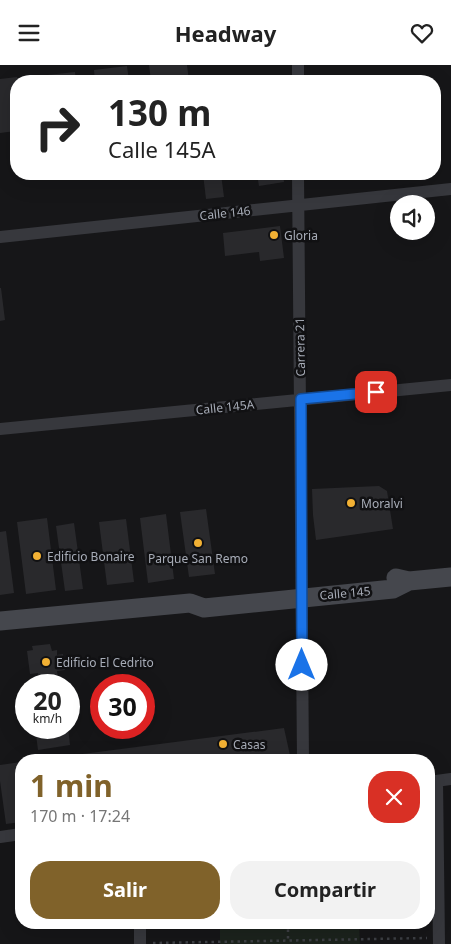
<!DOCTYPE html>
<html lang="es">
<meta charset="utf-8">
<style>
:root{--surface:#fff;--page:#f2f2f2;--text:#222;--muted:#767676;--accent:#80622a}
body{margin:0;font-family:"Noto Sans",sans-serif;background:var(--page);color:var(--text);height:100vh;display:flex;flex-direction:column;font-size:19px;white-space:nowrap}
*{box-sizing:border-box;margin:0}
p{font-size:16px;color:var(--muted)}
.icon{flex:none;width:28px;height:28px;fill:none;stroke:currentColor;stroke-width:2;stroke-linecap:round;stroke-linejoin:round}
.map{position:relative;flex:1;overflow:hidden}
.details{position:absolute;left:15px;top:689px;width:420px;height:175px;display:flex;flex-direction:column;background:var(--surface);border-radius:20px;box-shadow:0 5px 20px #0002}
.details>*{flex:none}
.banner{position:absolute;left:10px;top:10px;width:431px;height:105px;border-radius:20px;box-shadow:0 5px 20px #0002;background:#fff;color:var(--text);overflow:hidden}
.tools{position:absolute;left:390px;top:130px;display:grid;gap:10px}
.tools a{display:grid;place-items:center;width:45px;height:45px;border-radius:50%;background:var(--surface);box-shadow:0 5px 20px #0002;font-size:25px}
.speed{position:absolute;left:15px;top:609px;display:flex;gap:10px;font-size:25px;font-weight:700;text-align:center}
.speed>*{display:grid;place-content:center;width:65px;height:65px;border-radius:50%;background:var(--surface);box-shadow:0 5px 20px #0002;line-height:1}
.speed small{font-size:12px;font-weight:400}
.speed .limit{border:8px solid #d22;background:#fff;color:#111}
.pin{position:absolute;display:grid;place-items:center;width:42px;height:42px;color:#fff;margin:-21px;border-radius:10px;box-shadow:0 2px 8px #0006}
.me{position:absolute;width:55px;margin:-28px;rotate:0deg;stroke-linejoin:round;filter:drop-shadow(0 0 4px #0008)}
.turn{display:flex;align-items:center;gap:18px;height:105px;padding:0 15px;font-size:22px}
.turn .icon{width:65px;height:65px;stroke-width:2.5}
.turn b{display:block;font-size:35px;line-height:42px}
.round{display:grid;place-items:center;flex:none;width:52px;height:52px;border-radius:20px;background:var(--page)}
.head{display:flex;align-items:center;justify-content:space-between;height:85px;padding:0 15px}
h1{font-size:30px;font-weight:700;line-height:38px;color:var(--accent)}
.primary-button{display:flex;gap:10px;margin-top:auto;padding:10px 15px}
.primary-button a{flex:1;height:58px;border-radius:20px;background:var(--accent);color:#fff;font-size:20px;font-weight:700;line-height:58px;text-align:center}
.primary-button a+a{background:var(--page);color:var(--text)}
header{display:flex;justify-content:space-between;align-items:center;height:65px;padding:0 15px;background:var(--surface);font-size:22px;font-weight:700}
.map>svg:first-child{display:block}
.green{fill:#1c231d}
.building{fill:#29292c}
.lines{fill:none;stroke-linecap:round;stroke-linejoin:round}
.path{stroke:#3d3f44;stroke-width:2.5;stroke-dasharray:2.5 4;stroke-linecap:butt}
.street{stroke:#37383d;stroke-width:12}
.secondary{stroke:#45474d;stroke-width:19}
.route-casing{stroke:#114b97;stroke-width:12}
.route{stroke:#1a73e8;stroke-width:9}
.poi-dot{fill:#f2b134;stroke:#111113;stroke-width:2}
.labels{text-anchor:middle;dominant-baseline:central;stroke-width:5;stroke-linejoin:round;paint-order:stroke}
.street-label{font-size:12px;fill:#a8adb8;stroke:#111113}
.poi-label{font-size:12px;fill:#a8adb8;stroke:#111113;text-anchor:start}
</style>
<header><svg class="icon" aria-label="menu" viewBox="0 0 24 24"><path d="M4 6h16M4 12h16M4 18h16"/></svg>Headway<svg class="icon" aria-label="heart" viewBox="0 0 24 24"><path d="M12 20l-8-8c-3-5 5-10 8-4 3-6 11-1 8 4z"/></svg></header>
<div class="map">
<svg width="451" height="879" viewBox="0 0 451 879">
<rect width="100%" height="100%" fill="#161618"/>
<!-- green -->
<path class="green" d="M220 858H359L360 879H220Z"/>
<!-- building -->
<path class="building" d="M149 0H187L189 16H151Z
M127 1 129 16H95L94 5Z
M75 7 76 16H39L38 11Z
M17 12 18 16H16V66L0 68V14Z
M203 109H221L224 132 206 134Z
M257 109H283L284 117 259 121Z
M280 161 284 193 260 196 259 187 225 191 223 168Z
M0 223H1L5 255 0 256Z
M379 421 387 426 393 464 316 475 313 450 312 424Z
M206 444 215 509 189 512 180 447Z
M166 449 174 514 148 518 140 453Z
M47 453 56 525 26 529 17 457Z
M126 454 134 517 107 520 99 457Z
M74 458 83 524 65 526 56 461Z
M6 466 14 528 0 530V467Z
M50 579 52 586 57 585V590L63 589 65 605 57 606 59 620H40L38 608 30 609 27 586 33 585 32 581Z
M35 662H68L70 680 38 685Z
M284 663 291 695H44V694Z
M21 697V757L6 759 0 716V700Z"/>
<g class="lines">
<!-- path -->
<path class="path" d="M288 858V876
M153 878 427 873"/>
<!-- street -->
<path class="street" d="M298 0V16
M298 109 303 695
M0 172 451 124
M0 364 451 320
M437 716 439 879
M429 717 451 714
M0 772 21 769
M140 879V858"/>
<!-- secondary -->
<path class="secondary" d="M396 513 409 516 451 512
M0 556 190 538 204 543 393 524 409 516"/>
</g>
<g class="lines">
<!-- route casing -->
<g class="route-casing">
<path id="route" d="M302 600 301 334 376 327"/>
</g>
<!-- route -->
<use href="#route" class="route"/>
</g>
<!-- markers -->
<g class="poi-dot">
<circle cx="274" cy="170" r="5"/>
<circle cx="351" cy="438" r="5"/>
<circle cx="198" cy="478" r="5"/>
<circle cx="37" cy="491" r="5"/>
<circle cx="46" cy="597" r="5"/>
<circle cx="223" cy="679" r="5"/>
</g>
<g class="labels">
<!-- street labels -->
<g class="street-label">
<text transform="translate(225 148) rotate(-6)">Calle 146</text>
<text transform="translate(300 282) rotate(-91)">Carrera 21</text>
<text transform="translate(225 342) rotate(-6)">Calle 145A</text>
<text transform="translate(345 528) rotate(-5)">Calle 145</text>
</g>
<!-- poi labels -->
<g class="poi-label">
<text x="284" y="170">Gloria</text>
<text x="361" y="438">Moralvi</text>
<text x="47" y="491">Edificio Bonaire</text>
<text x="198" y="493" text-anchor="middle">Parque San Remo</text>
<text x="56" y="597">Edificio El Cedrito</text>
<text x="233" y="679">Casas</text>
</g>
</g>
</svg>
<div class="tools">
<a><svg class="icon" aria-label="sound" viewBox="0 0 24 24"><path d="M4 9h4l5-4v14l-5-4H4zM17 9q2 3 0 6"/></svg></a>
</div>
<div class="speed"><div>20<small>km/h</small></div><div class="limit">30</div></div>
<div class="pin" style="left:376px;top:327px;background:#d93025"><svg class="icon" aria-label="arrive" viewBox="0 0 24 24"><path d="M6 21V4h12l-3 4 3 4H6"/></svg></div>
<svg class="me" style="left:302px;top:600px" viewBox="-20 -20 40 40"><circle r="19" fill="#fff"/><path d="M0-13L10 11 0 6-10 11z" fill="#1a73e8"/></svg>
<div class="banner">
<div class="turn"><svg class="icon" aria-label="right" viewBox="0 0 24 24"><path d="M7 20v-9h11M14 6l5 5-5 5"/></svg><div><b>130 m</b>Calle 145A</div></div>
</div>
<section class="details">
<div class="head"><div><h1>1 min</h1><p>170 m · 17:24</p></div><a class="round" style="background:#d93025;color:#fff"><svg class="icon" aria-label="close" viewBox="0 0 24 24"><path d="M6 6l12 12M18 6L6 18"/></svg></a></div>
<div class="primary-button"><a>Salir</a><a>Compartir</a></div>
</section>
</div>
